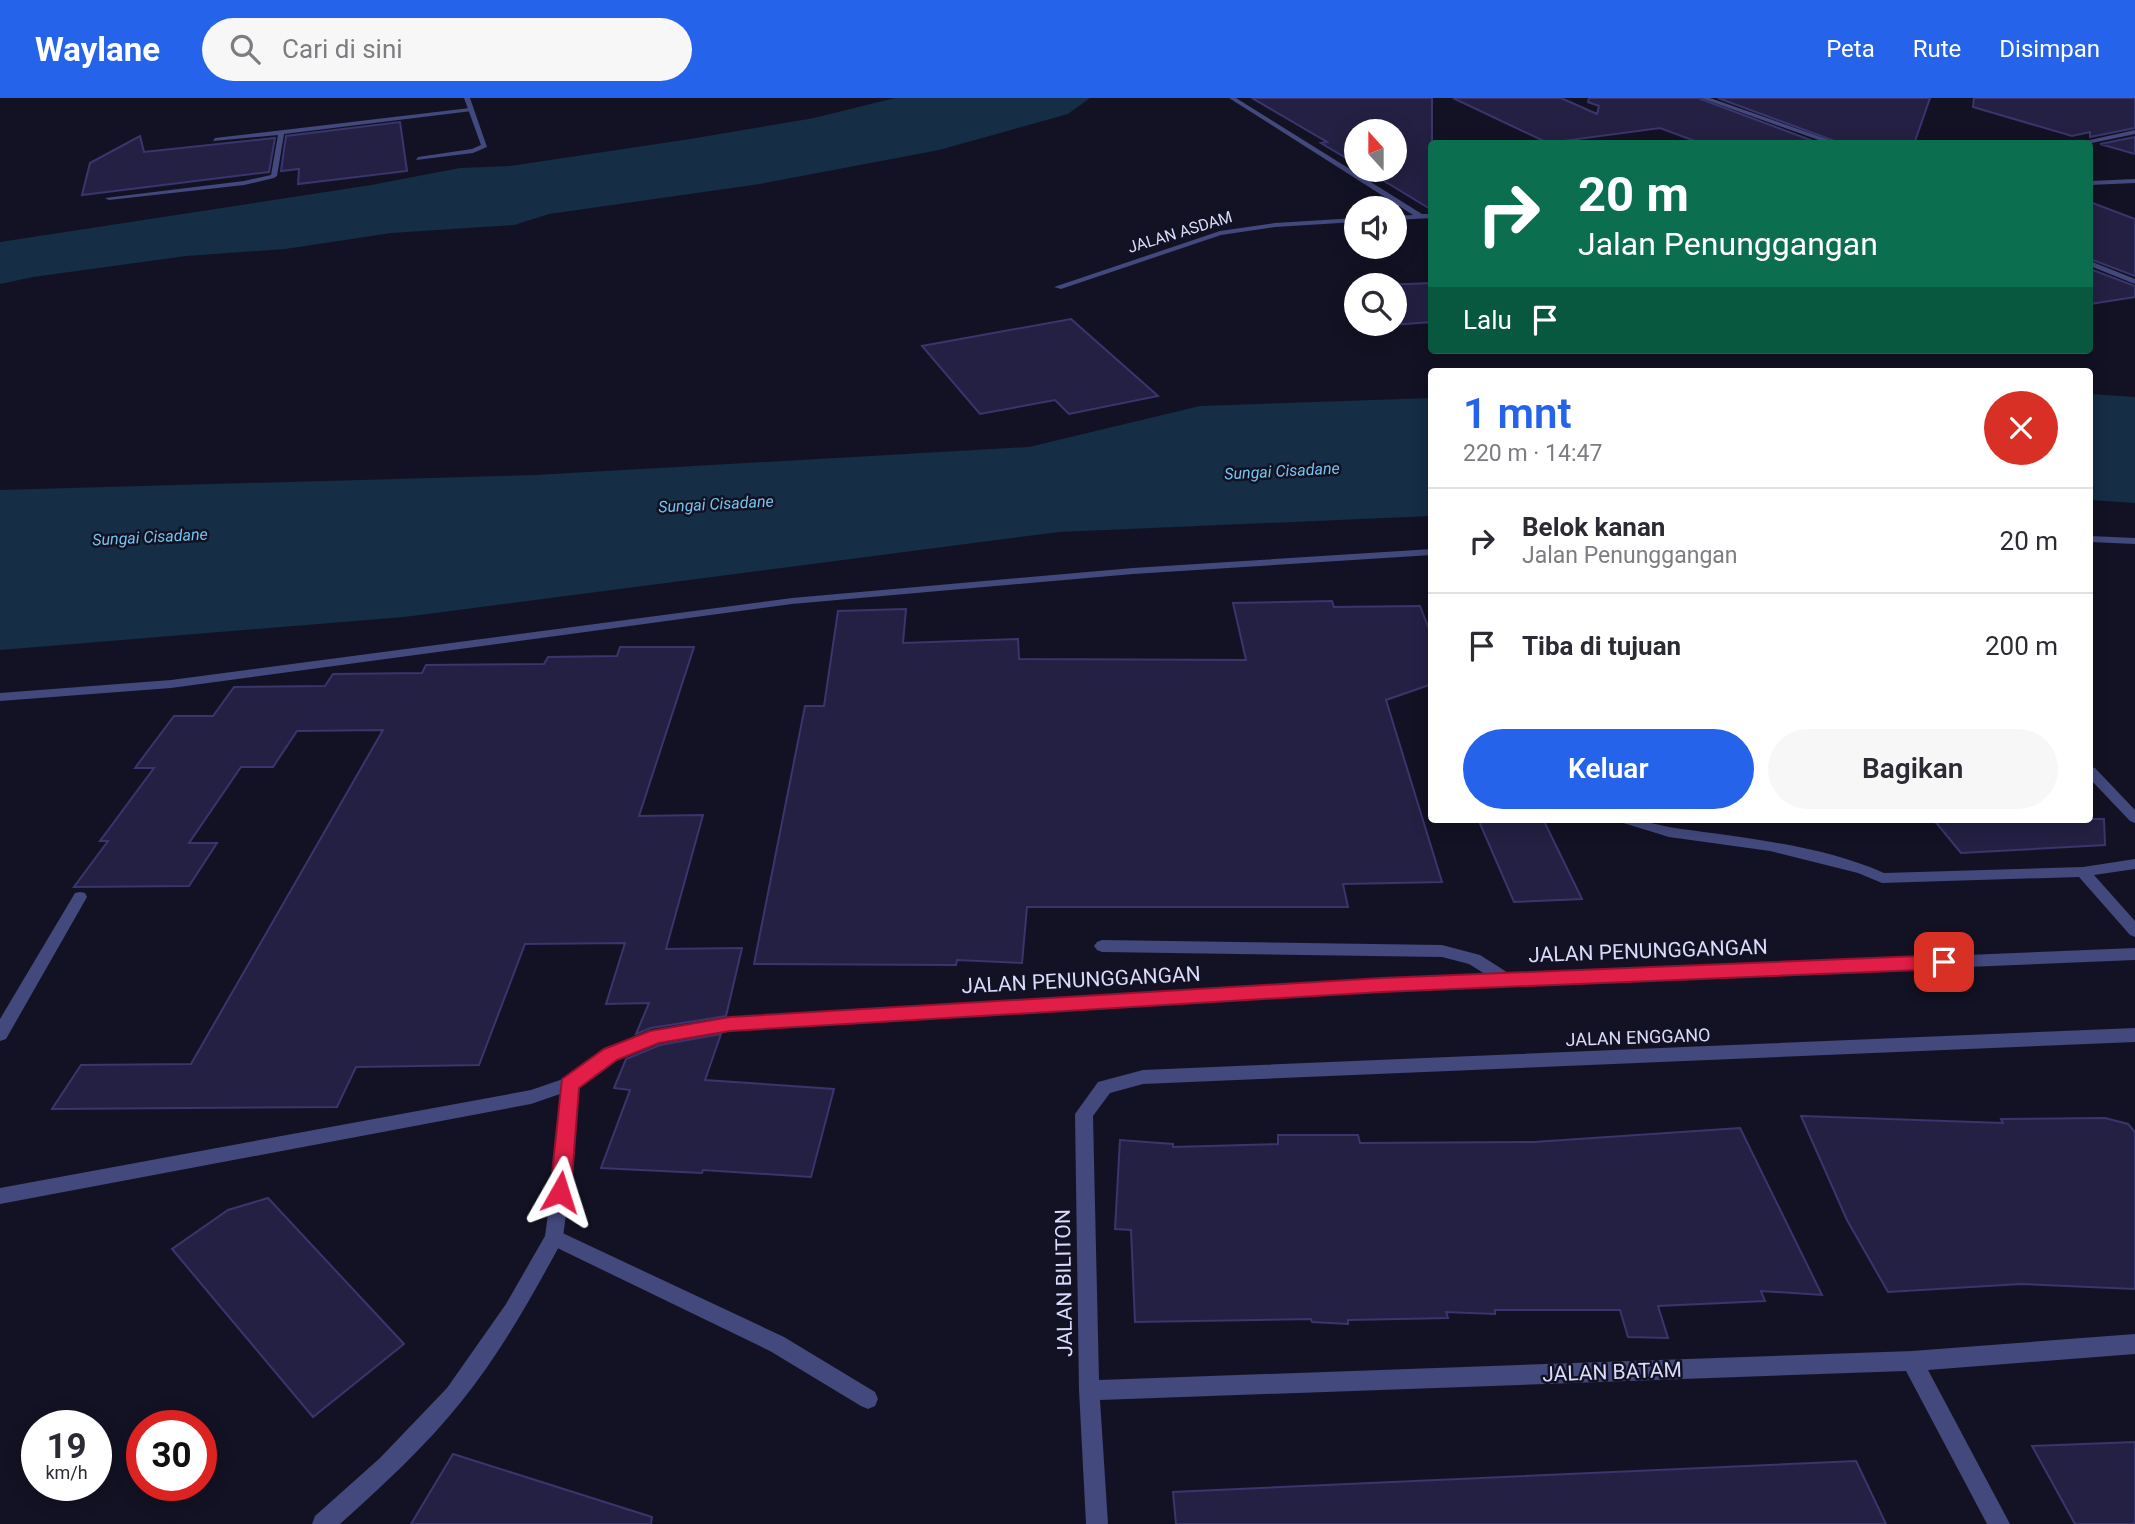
<!DOCTYPE html>
<html lang="id">
<meta charset="utf-8">
<style>
:root{--surface:#fff;--page:#f7f7f7;--text:#2b2b33;--muted:#7c7c81;--line:#e1e1e2;--accent:#2563eb}
body{margin:0;font-family:Roboto,sans-serif;background:var(--page);color:var(--text);height:100vh;display:flex;flex-direction:column;font-size:26px;white-space:nowrap}
*{box-sizing:border-box;margin:0}
p{font-size:23px;color:var(--muted)}
.icon{flex:none;width:38px;height:38px;fill:none;stroke:currentColor;stroke-width:2;stroke-linecap:round;stroke-linejoin:round}
.map{position:relative;flex:1;overflow:hidden}
.sheet{position:absolute;left:1428px;top:270px;width:665px;height:455px;display:flex;flex-direction:column;background:var(--surface);border-radius:7px;box-shadow:0 4px 18px #0003}
.sheet>*{flex:none}
.guide{position:absolute;left:1428px;top:42px;width:665px;height:214px;border-radius:7px;box-shadow:0 4px 18px #0003;background:#0b6e4f;color:#fff;overflow:hidden}
.needle{width:46px;rotate:339deg}
.buttons{position:absolute;left:1344px;top:21px;display:grid;gap:14px}
.buttons a{display:grid;place-items:center;width:63px;height:63px;border-radius:50%;background:var(--surface);box-shadow:0 4px 18px #0003;font-size:35px}
.speed{position:absolute;left:21px;top:1312px;display:flex;gap:14px;font-size:35px;font-weight:700;text-align:center}
.speed>*{display:grid;place-content:center;width:91px;height:91px;border-radius:50%;background:var(--surface);box-shadow:0 4px 18px #0003;line-height:1}
.speed small{font-size:18px;font-weight:400}
.speed .limit{border:10px solid #d22;background:#fff;color:#111}
.pin{position:absolute;display:grid;place-items:center;width:60px;height:60px;color:#fff;margin:-30px;border-radius:14px;box-shadow:0 4px 10px #0006}
.me{position:absolute;width:77px;margin:-38px;rotate:6deg;stroke-linejoin:round;filter:drop-shadow(0 0 5px #0008)}
.turn{display:flex;align-items:center;gap:24px;height:147px;padding:0 35px;font-size:32px}
.turn .icon{width:91px;height:91px;stroke-width:2.5}
.turn b{display:block;font-size:49px;line-height:60px}
.then{display:flex;align-items:center;height:66px;padding:0 35px;background:#0003;gap:14px;font-size:26px}
.round{display:grid;place-items:center;flex:none;width:74px;height:74px;border-radius:37px;background:var(--page)}
.summary{display:flex;align-items:center;justify-content:space-between;height:119px;padding:0 35px}
h1{font-size:42px;font-weight:600;line-height:52px;color:var(--accent)}
.cta{display:flex;gap:14px;margin-top:auto;padding:14px 35px}
.cta a{flex:1;height:80px;border-radius:42px;background:var(--accent);color:#fff;font-size:28px;font-weight:600;line-height:80px;text-align:center}
.cta a+a{background:var(--page);color:var(--text)}
ul{padding:0;list-style:none}
li{display:flex;align-items:center;gap:21px;height:105px;padding:0 35px;border-top:2px solid var(--line)}
li div{flex:1}
li b{display:block;font-size:26px}
li em{font-style:normal}
header{display:flex;align-items:center;gap:42px;box-sizing:border-box;height:98px;padding:0 35px;background:var(--accent);color:#fff}
header strong{font-size:33px}
nav{display:flex;gap:38px;margin-inline-start:auto;font-size:24px}
.search{width:490px;height:63px;background:var(--page);display:flex;align-items:center;gap:18px;box-sizing:border-box;padding:0 24px;border-radius:38px;color:var(--muted);font-size:26px}
.map>svg:first-child{display:block}
.water{fill:#152d45}
.building{fill:#232043;stroke:#3a356c;stroke-width:2}
.lines{fill:none;stroke-linecap:round;stroke-linejoin:round}
.service{fill:#43487d;fill-rule:evenodd}
.minor{fill:#43487d;fill-rule:evenodd}
.route{fill:#e11d48;stroke:#92132f;stroke-width:2}
.labels{text-anchor:middle;dominant-baseline:central;stroke-width:5;stroke-linejoin:round;paint-order:stroke}
.far-street-label{font-size:16px;fill:#dadafa;stroke:#131224}
.far-water-label{font-size:16px;font-style:italic;fill:#75c4ed;stroke:#131224}
.street-label{font-size:18px;fill:#dadafa;stroke:#131224}
.near-street-label{font-size:21px;fill:#dadafa;stroke:#131224}
</style>
<header>
<strong>Waylane</strong>
<div class="search"><svg class="icon" aria-label="search" viewBox="0 0 24 24"><circle cx="10" cy="10" r="6"/><path d="M15 15l6 6"/></svg>Cari di sini</div>
<nav><a>Peta</a><a>Rute</a><a>Disimpan</a></nav>
</header>
<div class="map">
<svg width="2135" height="1426" viewBox="0 0 2135 1426">
<rect width="100%" height="100%" fill="#131224"/>
<!-- water -->
<path class="water" d="M895 0H1090L1068 16 939 52 760 86 549 116 514 127 391 135 285 151 186 158 33 179 0 186V144L371 87 460 70 510 68 690 41 814 20Z
M2090 296 2135 299V405L2090 402Z
M1431 300V418L1059 434 404 519 0 552V392L535 377 1029 349 1200 308Z"/>
<!-- building -->
<path class="building" d="M1252 0H1432V112L1366 72H1395V33H1356V66L1321 45 1327 44Z
M1453 0H1561L1597 16 1599 8 1588 4 1589 0H1698L1821 46H1703L1660 30 1548 45Z
M1718 0H1930L1914 46H1843Z
M1974 0H2135V30L2090 39V34L2072 38 1973 9Z
M400 24 407 73 298 86 299 71 281 73 286 38Z
M140 38 144 54 275 40 269 74 82 97 90 65Z
M2135 39V56L2100 46Z
M2090 104 2135 121V178L2090 161Z
M2090 171 2135 188V199L2090 206Z
M1432 185V224L1378 228 1377 226H1395V187H1380Z
M1071 221 1158 298 1069 316 1055 302 980 316 922 248Z
M1332 503 1334 509 1420 508 1432 539V586L1386 602 1442 784 1343 786 1348 809H1027L1022 865 957 862 956 867 754 866 805 608H824L838 513 906 511 903 545 1018 541 1019 561 1246 562 1233 505Z
M620 549H694L639 718 703 717 666 851 742 850 726 918 651 930 636 936 649 905 606 906 625 845 525 846 479 967 356 969 337 1009 52 1011 81 967 191 966 383 632 297 633 273 669H241L189 745H217L189 788 74 789 108 743H100L154 670H135L174 618H213L234 589 325 588 333 576 422 575 426 567 544 566 548 559 617 558Z
M1478 721H1543L1582 801 1514 804Z
M1933 721H2104L2105 747 1961 755Z
M721 936 705 982 834 991 811 1079 703 1072 702 1075 601 1070 630 992 614 990 626 961 660 947Z
M1801 1018 2003 1025 2001 1021 2105 1020 2128 1026 2135 1034V1191L2021 1186 1888 1194 1847 1122Z
M1740 1030 1822 1197 1761 1193 1765 1203 1658 1208 1668 1240 1628 1239 1620 1212H1495V1216L1446 1214 1448 1220 1348 1222V1226L1312 1224 1311 1221 1135 1224 1131 1132 1115 1131 1120 1042 1173 1046V1049L1278 1046V1037H1358L1360 1045 1534 1044Z
M268 1100 404 1246 313 1319 172 1151 228 1112Z
M2135 1344V1426H2075L2032 1348Z
M453 1356 652 1419 651 1426H411Z
M1856 1363 1886 1426H1176L1173 1394Z"/>
<g class="lines">
<!-- service -->
<path class="service" d="M1229 0H1236L1422 116H1432V120L1395 122V118L1413 117Z
M1701 0H1710L1841 46H1830Z
M470 10 472 13 284 36 277 78 274 80 244 87 109 102 105 100 244 83 271 77 278 37 213 43 215 40Z
M2135 32V36L2087 46H2072Z
M2135 81V85L2090 87V83Z
M1356 120V124L1275 129 1221 137 1061 191 1054 189 1220 133 1275 125Z
M2090 163 2135 181V186L2090 168Z
M2090 438 2135 440V446L2090 444Z
M1432 451V457L1133 476 792 506 171 590 0 603V595L171 582 792 500 1133 470Z
M2090 669 2095 670 2135 712V725L2130 723 2090 681Z
M1618 721C1643 721 1658 728 1682 731 1746 740 1824 748 1884 775L2083 769 2135 761V771L2094 777 2135 823V839L2130 837 2079 779 1882 785 1858 775 1770 753 1669 739 1620 724Z
M80 794 85 795 87 799 6 941 0 943V921L75 795Z
M1102 842 1442 847 1480 857 1513 878 1515 882 1513 886 1507 888 1501 886 1469 866 1442 859 1102 854 1097 852 1094 848 1097 844Z
M554 1131 784 1239 875 1294 878 1301 875 1308 868 1311 861 1308 770 1253 547 1145 545 1139 547 1133Z"/>
<!-- minor -->
<path class="minor" d="M464 0H470L487 49 473 55 416 62 418 59 472 51 481 47Z
M2135 850V862L1382 893 730 932 659 944 617 962 577 989 572 1071 563 1139 561 1145C531 1200 500 1256 461 1304 425 1349 382 1388 340 1426H312L315 1418 380 1360 447 1290 506 1206 545 1138 554 1071 560 996 531 1006 0 1106V1090L531 992 563 981 605 952 651 933 730 920 1382 881Z
M2135 930V944L1143 986 1110 995 1093 1018 1099 1282 1912 1253 2135 1236V1256L1928 1272 2010 1426H1987L1906 1273 1100 1302 1108 1426H1086L1079 1292 1075 1016 1098 984 1143 972Z"/>
</g>
<!-- route -->
<path class="route" d="M1944 857 1953 864 1944 871 1382 894 730 933 659 945 617 962 579 990 571 1094 568 1100 560 1103 553 1100 550 1094 562 981 604 951 650 933 730 919 1382 880Z"/>
<g class="labels">
<!-- far-street labels -->
<g class="far-street-label">
<text transform="translate(1180 134) rotate(-17)">JALAN ASDAM</text>
</g>
<!-- far-water labels -->
<g class="far-water-label">
<text transform="translate(1282 373) rotate(-3)">Sungai Cisadane</text>
<text transform="translate(716 406) rotate(-3)">Sungai Cisadane</text>
<text transform="translate(150 439) rotate(-3)">Sungai Cisadane</text>
</g>
<!-- street labels -->
<g class="street-label">
<text transform="translate(1638 939) rotate(-2)">JALAN ENGGANO</text>
</g>
<!-- near-street labels -->
<g class="near-street-label">
<text transform="translate(1648 853) rotate(-2)">JALAN PENUNGGANGAN</text>
<text transform="translate(1081 882) rotate(-3)">JALAN PENUNGGANGAN</text>
<text transform="translate(1064 1185) rotate(-91)">JALAN BILITON</text>
<text transform="translate(1612 1274) rotate(-2)">JALAN BATAM</text>
</g>
</g>
</svg>
<div class="buttons">
<a><svg class="needle" viewBox="-14 -14 28 28"><path d="M0-13l5 13h-10z" fill="#e53935"/><path d="M0 13l5-13h-10z" fill="#7c7c81"/></svg></a>
<a><svg class="icon" aria-label="sound" viewBox="0 0 24 24"><path d="M4 9h4l5-4v14l-5-4H4zM17 9q2 3 0 6"/></svg></a>
<a><svg class="icon" aria-label="search" viewBox="0 0 24 24"><circle cx="10" cy="10" r="6"/><path d="M15 15l6 6"/></svg></a>
</div>
<div class="speed"><div>19<small>km/h</small></div><div class="limit">30</div></div>
<div class="pin" style="left:1944px;top:864px;background:#d93025"><svg class="icon" aria-label="arrive" viewBox="0 0 24 24"><path d="M6 21V4h12l-3 4 3 4H6"/></svg></div>
<svg class="me" style="left:560px;top:1094px" viewBox="-20 -20 40 40"><path d="M0-17L14 15 0 8-14 15z" fill="#e11d48" stroke="#fff" stroke-width="4"/></svg>
<div class="guide">
<div class="turn"><svg class="icon" aria-label="right" viewBox="0 0 24 24"><path d="M7 20v-9h11M14 6l5 5-5 5"/></svg><div><b>20 m</b>Jalan Penunggangan</div></div>
<div class="then">Lalu<svg class="icon" aria-label="arrive" viewBox="0 0 24 24"><path d="M6 21V4h12l-3 4 3 4H6"/></svg></div>
</div>
<section class="sheet">
<div class="summary"><div><h1>1 mnt</h1><p>220 m · 14:47</p></div><a class="round" style="background:#d93025;color:#fff"><svg class="icon" aria-label="close" viewBox="0 0 24 24"><path d="M6 6l12 12M18 6L6 18"/></svg></a></div>
<ul>
<li><svg class="icon" aria-label="right" viewBox="0 0 24 24"><path d="M7 20v-9h11M14 6l5 5-5 5"/></svg><div><b>Belok kanan</b><p>Jalan Penunggangan</p></div><em>20 m</em></li>
<li><svg class="icon" aria-label="arrive" viewBox="0 0 24 24"><path d="M6 21V4h12l-3 4 3 4H6"/></svg><div><b>Tiba di tujuan</b></div><em>200 m</em></li>
</ul>
<div class="cta"><a>Keluar</a><a>Bagikan</a></div>
</section>
</div>
